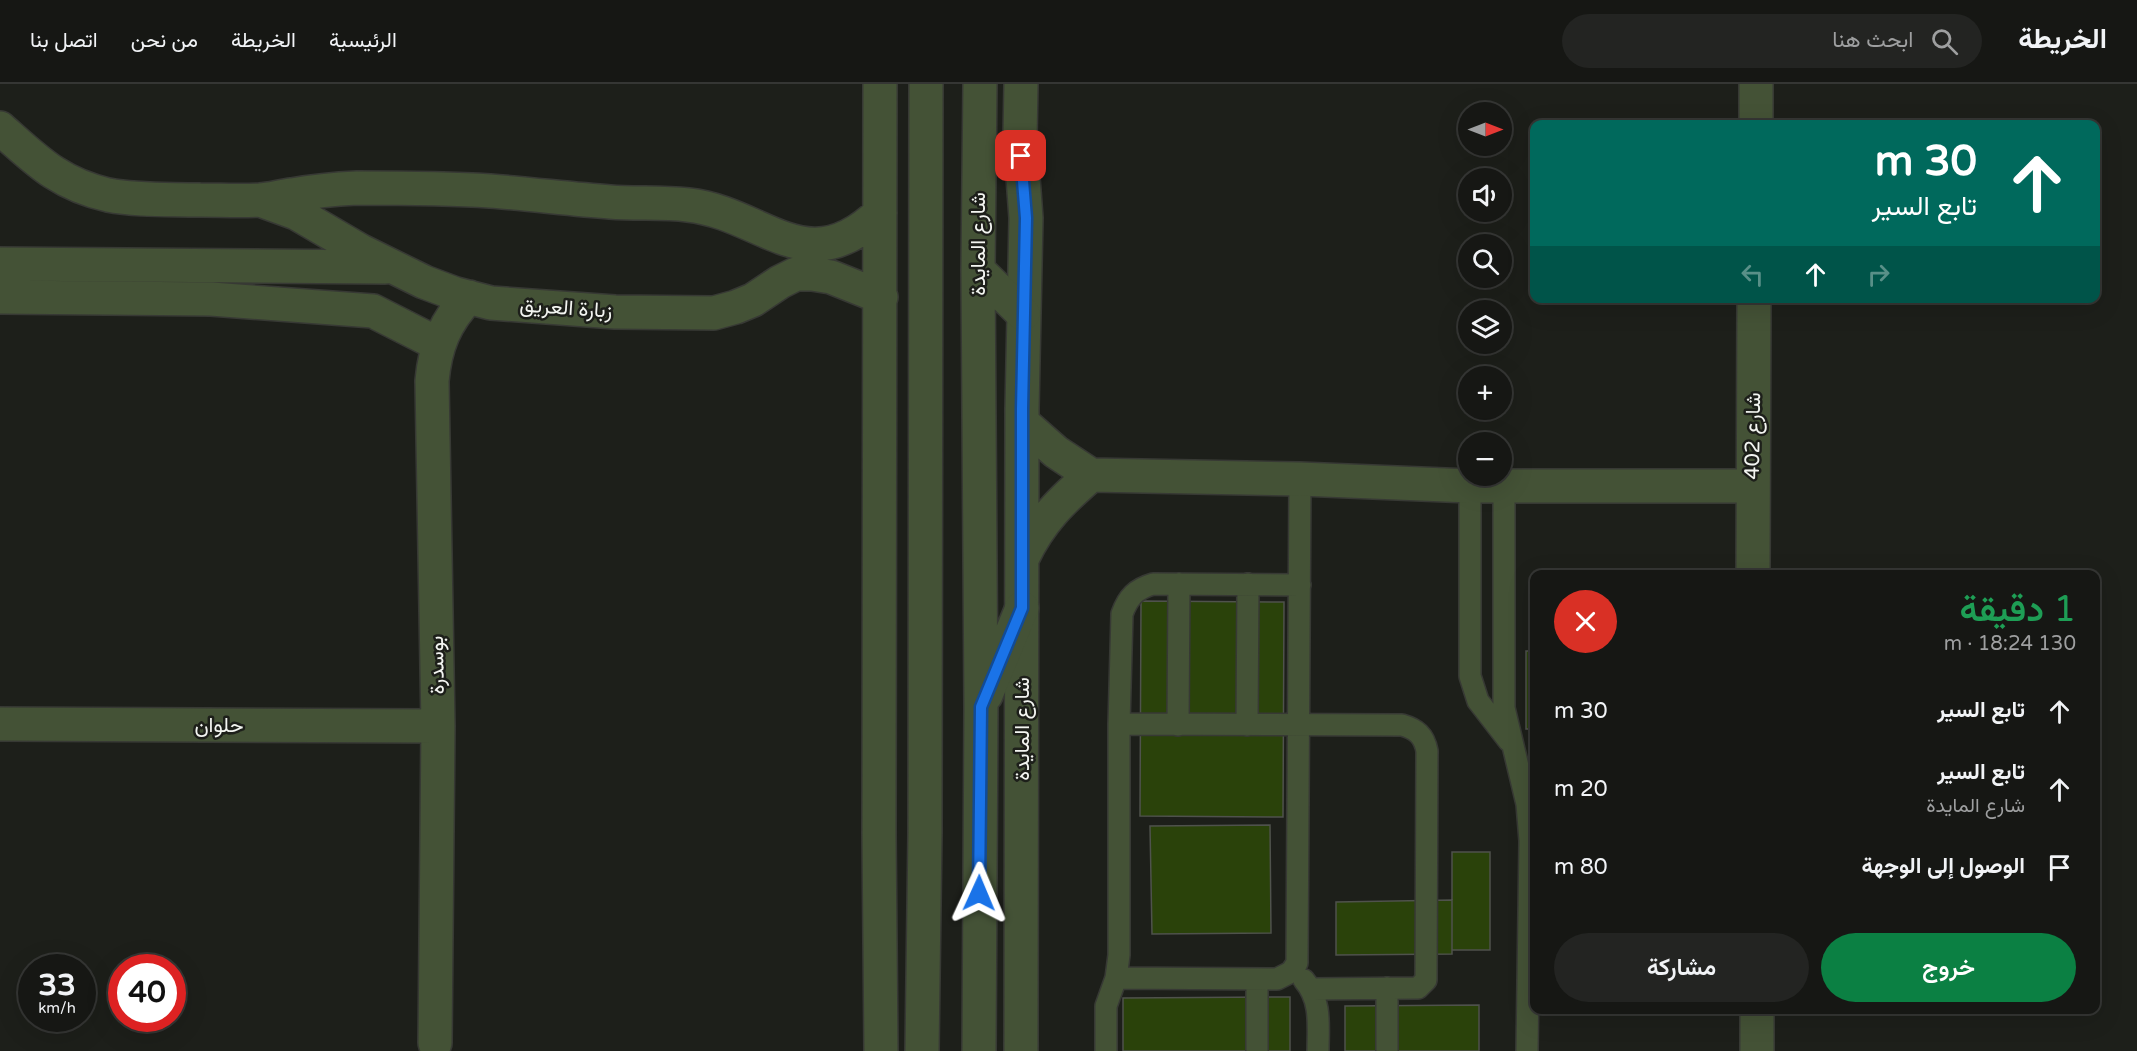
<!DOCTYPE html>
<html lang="ar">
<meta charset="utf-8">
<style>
:root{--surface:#161714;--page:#232422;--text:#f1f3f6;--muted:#9e9fa0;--line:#353634;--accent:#0b8043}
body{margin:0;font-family:"Varela Round",Vazirmatn,sans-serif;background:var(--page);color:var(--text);direction:rtl;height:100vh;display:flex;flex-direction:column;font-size:22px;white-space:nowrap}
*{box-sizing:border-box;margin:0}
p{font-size:20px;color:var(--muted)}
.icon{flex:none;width:33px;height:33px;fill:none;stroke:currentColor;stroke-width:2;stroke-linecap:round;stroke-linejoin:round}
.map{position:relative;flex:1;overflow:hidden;direction:ltr}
.sheet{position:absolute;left:1530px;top:486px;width:570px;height:444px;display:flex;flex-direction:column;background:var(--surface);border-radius:12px;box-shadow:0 6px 24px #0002,0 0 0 2px var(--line);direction:rtl}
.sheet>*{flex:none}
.banner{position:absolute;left:1530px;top:36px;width:570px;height:183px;border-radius:12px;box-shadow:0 6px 24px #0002,0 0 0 2px var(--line);direction:rtl;background:#00695c;color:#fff;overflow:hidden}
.needle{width:39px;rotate:90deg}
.controls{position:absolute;left:1458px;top:18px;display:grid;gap:12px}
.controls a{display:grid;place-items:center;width:54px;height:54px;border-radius:50%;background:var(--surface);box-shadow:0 6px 24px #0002,0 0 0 2px var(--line);font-size:30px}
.speed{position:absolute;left:18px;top:870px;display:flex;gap:12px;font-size:30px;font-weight:700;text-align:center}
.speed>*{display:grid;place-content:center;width:78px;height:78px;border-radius:50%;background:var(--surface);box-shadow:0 6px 24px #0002,0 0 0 2px var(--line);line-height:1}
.speed small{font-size:15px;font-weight:400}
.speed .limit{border:9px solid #d22;background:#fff;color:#111}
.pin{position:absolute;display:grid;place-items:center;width:51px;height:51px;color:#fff;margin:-26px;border-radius:12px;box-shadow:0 3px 9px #0006}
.me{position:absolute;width:66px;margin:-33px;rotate:1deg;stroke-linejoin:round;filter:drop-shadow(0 0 4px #0008)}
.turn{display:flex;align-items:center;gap:21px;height:126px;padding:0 24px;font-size:27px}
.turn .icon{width:78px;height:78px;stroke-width:2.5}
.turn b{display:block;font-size:42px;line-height:51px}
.lanes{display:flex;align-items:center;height:57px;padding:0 24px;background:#0003;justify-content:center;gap:30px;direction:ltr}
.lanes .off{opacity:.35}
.round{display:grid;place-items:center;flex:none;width:63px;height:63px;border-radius:32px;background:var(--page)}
.summary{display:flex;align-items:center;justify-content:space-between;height:102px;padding:0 24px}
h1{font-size:36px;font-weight:600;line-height:45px;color:#1e9e55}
.primary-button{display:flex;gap:12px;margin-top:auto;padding:12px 24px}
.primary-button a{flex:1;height:69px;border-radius:36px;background:var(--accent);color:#fff;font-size:24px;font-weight:600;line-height:69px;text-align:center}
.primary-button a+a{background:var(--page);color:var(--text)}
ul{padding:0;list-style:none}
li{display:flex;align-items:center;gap:18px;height:78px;padding:0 24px}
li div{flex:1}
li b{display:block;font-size:22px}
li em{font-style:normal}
header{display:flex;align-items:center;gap:36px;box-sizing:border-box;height:84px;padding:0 30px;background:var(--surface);border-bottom:2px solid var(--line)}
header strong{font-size:28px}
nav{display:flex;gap:33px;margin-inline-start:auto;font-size:21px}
.search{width:420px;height:54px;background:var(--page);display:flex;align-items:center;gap:15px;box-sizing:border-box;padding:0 21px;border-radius:33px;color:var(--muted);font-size:22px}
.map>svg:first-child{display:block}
.building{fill:#2a420a;stroke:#4f524c;stroke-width:1.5}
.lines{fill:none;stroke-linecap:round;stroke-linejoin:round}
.service-casing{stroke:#373934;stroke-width:24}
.minor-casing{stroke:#373934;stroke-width:36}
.tertiary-casing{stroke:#373934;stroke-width:36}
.service{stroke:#445236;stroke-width:21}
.minor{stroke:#445236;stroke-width:33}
.tertiary{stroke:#445236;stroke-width:33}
.route-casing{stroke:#114b97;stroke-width:15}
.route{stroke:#1a73e8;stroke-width:10}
.labels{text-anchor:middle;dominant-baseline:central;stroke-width:5;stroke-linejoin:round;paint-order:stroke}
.street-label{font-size:21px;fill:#f3f5f1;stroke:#1d1f1a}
</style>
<header>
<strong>الخريطة</strong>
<div class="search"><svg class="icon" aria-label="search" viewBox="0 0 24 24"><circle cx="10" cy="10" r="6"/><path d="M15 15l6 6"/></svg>ابحث هنا</div>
<nav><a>الرئيسية</a><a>الخريطة</a><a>من نحن</a><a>اتصل بنا</a></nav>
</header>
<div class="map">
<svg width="2137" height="967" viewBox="0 0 2137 967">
<rect width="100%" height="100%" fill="#1d1f1a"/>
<!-- building -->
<path class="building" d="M1141 517 1284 518 1283 733 1140 732Z
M1526 567H1534V645H1526Z
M1270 741 1271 849 1152 850 1150 742Z
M1452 768H1490V866H1452Z
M1452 816V870L1336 871V818Z
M1290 913V967H1123V914Z
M1479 921V967H1345V922Z"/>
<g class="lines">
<!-- service casing -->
<g class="service-casing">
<path id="service" d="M1470 402V592L1478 617 1509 657
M1504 402V624L1527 720 1530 757 1527 967
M1119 640 1402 641C1416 645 1424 651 1427 667L1426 896 1418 904 1311 905
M1178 641 1179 500
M1247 641 1248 500
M1116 894 1277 895 1291 888 1297 879 1300 395
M1304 896C1322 917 1318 942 1318 967
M1387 904V967
M1106 967V922L1116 894 1119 871V640L1122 530C1128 513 1136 505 1153 500L1300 501
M1257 967V895"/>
</g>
<!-- minor casing -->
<g class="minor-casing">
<path id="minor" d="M880 0 879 750 881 967
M1021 0 1020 53 1026 134 1022 325 1021 967
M1756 40V0
M0 44C36 76 59 100 108 111 139 117 170 115 200 116 220 116 241 117 260 116 271 115 282 112 292 111 314 107 335 105 357 104 401 104 446 104 490 107 530 110 570 115 610 118 636 120 662 118 688 121 764 129 806 200 880 129
M263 117 296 129 361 167 424 198 456 210 491 219 615 228 714 229 736 223 753 216 780 198 796 190H812L831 193 881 213
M0 180 385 183
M0 213 211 215 373 227 438 260
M1022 338 1056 368 1091 391 1300 395 1470 402H1752
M1023 473C1040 437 1062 416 1091 391
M1753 490 1754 214
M0 640 438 642
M1757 926V967
M435 959 438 642 432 297C435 263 445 237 469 213"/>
</g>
<!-- tertiary casing -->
<g class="tertiary-casing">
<path id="tertiary" d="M978 186 1023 230
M986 611 1022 524
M922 967 925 749 926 0
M979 967 981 623 978 186 980 0"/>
</g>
<!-- service -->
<use href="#service" class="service"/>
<!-- minor -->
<use href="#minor" class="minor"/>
<!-- tertiary -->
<use href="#tertiary" class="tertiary"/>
</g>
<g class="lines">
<!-- route casing -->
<g class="route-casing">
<path id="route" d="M979 809 981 623 1022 524V325L1026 134 1021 72"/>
</g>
<!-- route -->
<use href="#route" class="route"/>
</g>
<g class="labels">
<!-- street labels -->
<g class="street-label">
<text transform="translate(978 160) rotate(-90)">شارع المايدة</text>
<text transform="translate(566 224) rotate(4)">زبارة العريق</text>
<text transform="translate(1753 352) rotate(-89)">شارع 402</text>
<text transform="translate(437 581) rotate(-91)">بوسدرة</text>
<text x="219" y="641">حلوان</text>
<text transform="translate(1022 645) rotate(-90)">شارع المايدة</text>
</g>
</g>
</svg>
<div class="controls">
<a><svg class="needle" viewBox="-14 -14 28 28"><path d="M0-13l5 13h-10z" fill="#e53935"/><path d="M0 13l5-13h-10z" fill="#9e9fa0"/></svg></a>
<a><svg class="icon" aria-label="sound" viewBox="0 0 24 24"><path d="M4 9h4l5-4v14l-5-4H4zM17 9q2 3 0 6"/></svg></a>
<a><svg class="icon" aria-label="search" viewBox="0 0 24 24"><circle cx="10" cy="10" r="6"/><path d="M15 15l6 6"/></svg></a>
<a><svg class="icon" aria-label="layers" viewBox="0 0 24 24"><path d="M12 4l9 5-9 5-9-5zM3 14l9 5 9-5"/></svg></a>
<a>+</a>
<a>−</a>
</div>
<div class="speed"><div>33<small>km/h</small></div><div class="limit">40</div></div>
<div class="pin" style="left:1021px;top:72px;background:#d93025"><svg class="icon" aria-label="arrive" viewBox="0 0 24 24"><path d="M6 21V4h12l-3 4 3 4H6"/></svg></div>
<svg class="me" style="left:979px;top:809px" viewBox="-20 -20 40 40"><path d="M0-17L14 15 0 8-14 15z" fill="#1a73e8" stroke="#fff" stroke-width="4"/></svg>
<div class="banner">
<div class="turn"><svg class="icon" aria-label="ahead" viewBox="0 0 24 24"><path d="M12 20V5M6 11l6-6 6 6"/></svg><div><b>30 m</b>تابع السير</div></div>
<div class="lanes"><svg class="icon off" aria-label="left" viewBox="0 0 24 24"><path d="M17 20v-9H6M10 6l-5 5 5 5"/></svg><svg class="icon" aria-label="ahead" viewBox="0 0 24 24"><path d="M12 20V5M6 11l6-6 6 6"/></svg><svg class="icon off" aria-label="right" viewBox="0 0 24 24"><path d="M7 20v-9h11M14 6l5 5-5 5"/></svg></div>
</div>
<section class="sheet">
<div class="summary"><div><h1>1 دقيقة</h1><p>130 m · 18:24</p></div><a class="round" style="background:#d93025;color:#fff"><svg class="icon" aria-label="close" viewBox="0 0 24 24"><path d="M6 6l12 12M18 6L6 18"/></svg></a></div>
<ul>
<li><svg class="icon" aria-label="ahead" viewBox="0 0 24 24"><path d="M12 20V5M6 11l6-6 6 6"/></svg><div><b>تابع السير</b></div><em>30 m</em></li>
<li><svg class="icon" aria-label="ahead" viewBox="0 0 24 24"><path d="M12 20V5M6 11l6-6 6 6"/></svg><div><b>تابع السير</b><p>شارع المايدة</p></div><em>20 m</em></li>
<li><svg class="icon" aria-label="arrive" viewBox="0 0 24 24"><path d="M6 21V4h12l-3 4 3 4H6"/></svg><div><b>الوصول إلى الوجهة</b></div><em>80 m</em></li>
</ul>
<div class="primary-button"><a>خروج</a><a>مشاركة</a></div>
</section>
</div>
